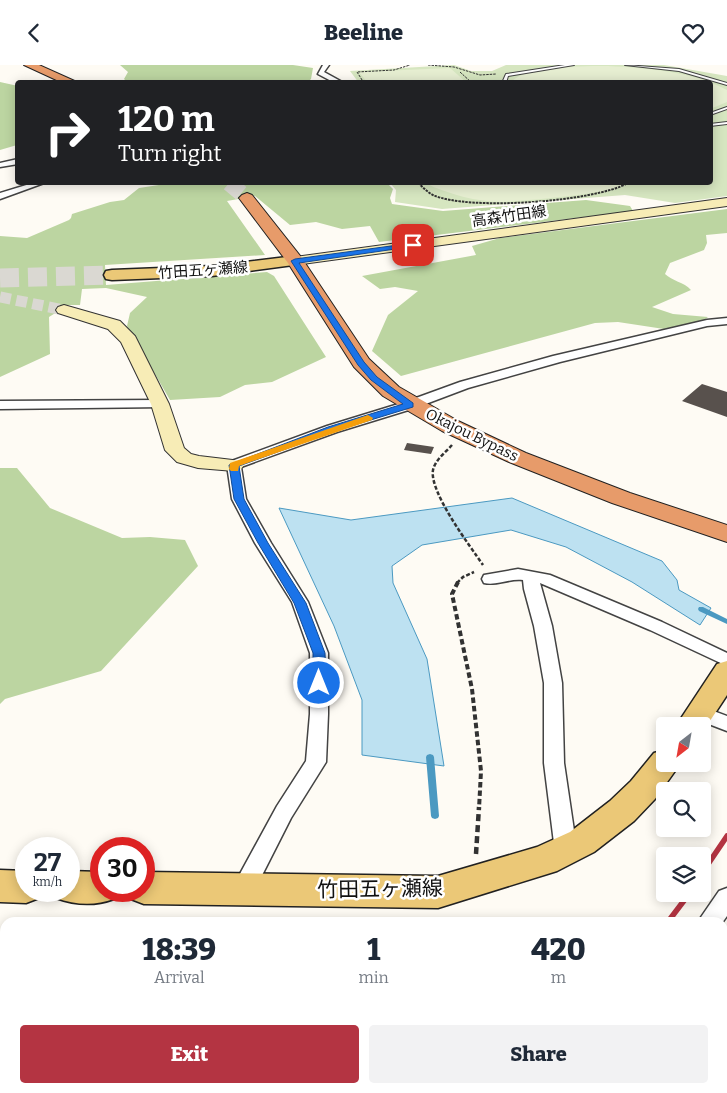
<!DOCTYPE html>
<meta charset="utf-8">
<style>
:root{--surface:#fff;--page:#f2f2f3;--text:#1f2937;--muted:#747a83;--accent:#b43442}
body{margin:0;font-family:Bitter,"Noto Sans JP",serif;background:var(--page);color:var(--text);height:100vh;display:flex;flex-direction:column;font-size:19px;white-space:nowrap}
*{box-sizing:border-box;margin:0}
p{font-size:16px;color:var(--muted)}
.icon{flex:none;width:28px;height:28px;fill:none;stroke:currentColor;stroke-width:2;stroke-linecap:round;stroke-linejoin:round}
.map{position:relative;flex:1;overflow:hidden}
.panel{position:absolute;left:0px;top:852px;width:728px;height:176px;display:flex;flex-direction:column;background:var(--surface);border-radius:15px 15px 0 0;box-shadow:0 2px 12px #0003}
.panel>*{flex:none}
.banner{position:absolute;left:15px;top:15px;width:698px;height:105px;border-radius:5px;box-shadow:0 2px 12px #0003;background:#202124;color:#fff;overflow:hidden}
.needle{width:32px;rotate:211deg}
.controls{position:absolute;left:656px;top:652px;display:grid;gap:10px}
.controls a{display:grid;place-items:center;width:55px;height:55px;border-radius:5px;background:var(--surface);box-shadow:0 2px 12px #0003;font-size:25px}
.speed{position:absolute;left:15px;top:772px;display:flex;gap:10px;font-size:25px;font-weight:700;text-align:center}
.speed>*{display:grid;place-content:center;width:65px;height:65px;border-radius:50%;background:var(--surface);box-shadow:0 2px 12px #0003;line-height:1}
.speed small{font-size:12px;font-weight:400}
.speed .limit{border:8px solid #d22;background:#fff;color:#111}
.pin{position:absolute;display:grid;place-items:center;width:42px;height:42px;color:#fff;margin:-21px;border-radius:10px;box-shadow:0 2px 8px #0006}
.me{position:absolute;width:55px;margin:-28px;rotate:0deg;stroke-linejoin:round;filter:drop-shadow(0 0 4px #0008)}
.turn{display:flex;align-items:center;gap:18px;height:105px;padding:0 20px;font-size:22px}
.turn .icon{width:65px;height:65px;stroke-width:2.5}
.turn b{display:block;font-size:35px;line-height:42px}
.eta{display:flex;justify-content:space-evenly;align-items:center;height:85px;text-align:center}
.eta b{font-size:30px;font-weight:800;line-height:35px}
.action{display:flex;gap:10px;margin-top:auto;padding:10px 20px}
.action a{flex:1;height:58px;border-radius:5px;background:var(--accent);color:#fff;font-size:20px;font-weight:800;line-height:58px;text-align:center}
.action a+a{background:var(--page);color:var(--text)}
header{display:flex;justify-content:space-between;align-items:center;height:65px;padding:0 20px;background:var(--surface);font-size:22px;font-weight:800}
.map>svg:first-child{display:block}
.green{fill:#d6e6c0}
.forest{fill:#bcd5a1}
.pitch{fill:#e6eed1}
.water{fill:#bde1f1;stroke:#4b99c1}
.lines{fill:none;stroke-linecap:round;stroke-linejoin:round}
.stream{fill:#4b99c1;fill-rule:evenodd}
.building{fill:#58514d}
.street-tunnel{stroke:#dad8d2;stroke-width:11;stroke-dasharray:11 5.5;stroke-linecap:butt}
.primary-tunnel{stroke:#dad8d2;stroke-width:19;stroke-dasharray:19 9;stroke-linecap:butt}
.highway-tunnel{stroke:#dad8d2;stroke-width:16;stroke-dasharray:16 8;stroke-linecap:butt}
.lane-casing{stroke:#434343;stroke-width:2}
.street-casing{stroke:#434343;stroke-width:3}
.secondary-casing{stroke:#323232;stroke-width:2}
.primary-casing{stroke:#212121;stroke-width:3}
.highway-casing{stroke:#212121;stroke-width:2}
.path-far4{stroke:#323232;stroke-width:1;stroke-dasharray:2.5 1;stroke-linecap:butt}
.path-far3{stroke:#323232;stroke-width:2;stroke-dasharray:2.5 1;stroke-linecap:butt}
.path-far2{stroke:#323232;stroke-width:2.5;stroke-dasharray:4 2;stroke-linecap:butt}
.path-far1{stroke:#323232;stroke-width:4;stroke-dasharray:5.5 3;stroke-linecap:butt}
.path{stroke:#323232;stroke-width:4.5;stroke-dasharray:7 4;stroke-linecap:butt}
.lane{fill:#fff;fill-rule:evenodd}
.street{fill:#fff;fill-rule:evenodd}
.secondary{fill:#f7ecb6;fill-rule:evenodd}
.primary{fill:#ebc877;fill-rule:evenodd}
.highway{fill:#e79b6a;fill-rule:evenodd}
.rail{stroke:#b43442;stroke-width:5.5}
.route{fill:#1a73e8;stroke:#114b97}
.slow{fill:#f59e0b}
.labels{text-anchor:middle;dominant-baseline:central;stroke-width:5;stroke-linejoin:round;paint-order:stroke}
.far-street-label{font-size:15px;fill:#101010;stroke:#fff}
.near-street-label{font-size:21px;fill:#101010;stroke:#fff}
</style>
<header><svg class="icon" aria-label="back" viewBox="0 0 24 24"><path d="M15 5l-7 7 7 7"/></svg>Beeline<svg class="icon" aria-label="heart" viewBox="0 0 24 24"><path d="M12 20l-8-8c-3-5 5-10 8-4 3-6 11-1 8 4z"/></svg></header>
<div class="map">
<svg width="727" height="1028" viewBox="0 0 727 1028">
<rect width="100%" height="100%" fill="#fefbf4"/>
<!-- green -->
<path class="green" d="M454 0 471 6H492L506 0H664L727 11V131L675 138 625 130 442 144 395 137 396 125 390 118H710V18H359L350 6Z"/>
<!-- forest -->
<path class="forest" d="M120 0H293L313 3 311 14 308 17 128 18 124 14 128 7Z
M0 17 18 21 17 80 0 85Z
M172 118H387L393 124 390 133 392 139 443 146 586 135 630 141 633 146 379 177 370 161 342 164 316 157 290 160 255 131 227 136 265 190 105 200 106 220 267 207 274 211 326 292 272 317 245 320 220 332 170 335 127 261 130 248 147 232 106 223 82 224 80 240H68L49 252 50 289 0 312V171L27 173 69 155 71 153 72 149 110 137 124 135 139 123Z
M727 144V168L706 170 707 178 704 185 670 198 665 209C672 216 684 217 691 225L652 242 673 249 708 252 704 255 664 264 618 257 595 258 401 311 372 286 388 250 418 226 395 222 380 224 362 211 476 190 472 181 500 173Z
M0 403H17L50 443 122 473 150 472 185 475 198 501 101 606 5 634 0 639Z"/>
<!-- pitch -->
<path class="pitch" d="M608 1C649 3 690 6 727 25V37L710 44V18L511 17C525 1 587 1 608 1Z
M450 3 466 17H367L359 7Z
M425 118H626C617 129 521 136 502 137 478 137 447 129 425 118Z"/>
<!-- water -->
<path class="water" d="M512 433 662 496 677 515 679 525 711 543 700 560 632 517 566 482 511 465 422 480 392 501 393 518 427 594 444 701 362 690V635L334 561 279 443 351 455Z
M5 932V1024H19L11 1028H0V933Z
M723 998 727 1000V1028H668L653 1024H722Z"/>
<g class="lines">
<!-- stream -->
<path class="stream" d="M699 542H703L727 554V559L699 546 698 544Z
M430 689 433 690 434 692 439 751 438 753 435 754 432 753 431 751 426 692 427 690Z"/>
</g>
<!-- building -->
<path class="building" d="M702 319 727 327V352L682 336Z
M407 378 434 382 431 389 404 385Z"/>
<g class="lines">
<!-- street-tunnel -->
<path class="street-tunnel" d="M0 232 64 245"/>
<!-- primary-tunnel -->
<path class="primary-tunnel" d="M0 213 112 210"/>
<!-- highway-tunnel -->
<path class="highway-tunnel" d="M229 118 247 133"/>
<!-- lane casing -->
<g class="lane-casing">
<path id="lane" d="M565 0H574L508 11 506 18H502L506 9Z
M625 0 679 4 727 18V20L679 6Z
M727 42V44L710 50V48Z
M727 57V59L710 61V59Z"/>
</g>
<!-- street casing -->
<g class="street-casing">
<path id="street" d="M323 0H329L324 7 344 18H335L318 9Z
M18 94V99L0 102V98Z
M33 118H44L0 134V128Z
M727 253V259L707 261 560 297 468 323 415 343 337 367 241 402 246 434 271 478 308 537 328 588V649L326 697 291 753 251 832 243 835 235 832 232 825 235 818 277 741 306 696 310 649V588L292 537 255 478 232 434 227 400 229 397 327 361 405 337 460 317 553 291 707 255Z
M160 335 166 339 165 342 0 344V336Z
M518 504 550 510 662 557 727 588V601L650 565 540 518 552 561 562 618 564 698 577 786 574 792 566 795 558 792 555 786 544 698V618L534 561 524 524 523 515C510 513 497 521 484 518L482 514 484 510Z
M700 641 727 651V666L693 653 691 648 693 643Z
M727 823V851L722 858H697L719 826Z
M722 886 727 887V909L722 908Z"/>
</g>
<!-- secondary casing -->
<g class="secondary-casing">
<path id="secondary" d="M727 133V141L295 200 290 199 288 196 290 193 295 192Z
M64 240 120 256 135 271 169 339 184 383 191 389 199 391 241 396 244 400 241 404 234 406 198 403 177 397 165 385 151 339 121 277 108 264 58 248 56 245 58 242Z"/>
</g>
<!-- primary casing -->
<g class="primary-casing">
<path id="primary" d="M295 191 301 193 303 196 301 199 212 211 112 215 106 214 104 210 106 206 112 205 212 201Z
M727 596V630L702 668V661H676L717 599Z
M665 685V699H680L655 734 634 756 594 787 557 806 438 843 144 839 131 834 128 826H144V807L438 811 537 782 570 767 610 736 631 716 654 688Z
M0 805 26 806V826H42L39 833 26 838 0 837Z
M69 806 101 807V826H117L114 834C95 841 75 840 56 833L53 826H69Z"/>
</g>
<!-- highway casing -->
<g class="highway-casing">
<path id="highway" d="M24 0H39L79 18H63Z
M247 128 252 130 301 192 369 294 399 322 458 356 526 388 630 428 727 460V477L612 438 509 397 442 366 383 331 354 302 288 198 239 133 242 130Z"/>
</g>
<!-- path-far4 -->
<path class="path-far4" d="M428 0 454 2 480 10 496 9
M460 7 472 18
M364 18 357 7 394 5 410 0"/>
<!-- path-far3 -->
<path class="path-far3" d="M418 118C423 122 427 127 433 130 468 146 594 137 628 118"/>
<!-- path-far2 -->
<path class="path-far2" d="M452 380C446 387 435 395 433 405 429 427 470 481 483 500
M457 518 463 512 474 507"/>
<!-- path-far1 -->
<path class="path-far1" d="M458 517 452 529 472 624 481 706 479 744"/>
<!-- path -->
<path class="path" d="M476 789 479 742"/>
<!-- lane -->
<use href="#lane" class="lane"/>
<!-- street -->
<use href="#street" class="street"/>
<!-- secondary -->
<use href="#secondary" class="secondary"/>
<!-- primary -->
<use href="#primary" class="primary"/>
<!-- highway -->
<use href="#highway" class="highway"/>
<!-- rail -->
<path class="rail" d="M702 808 727 771
M667 858 689 829
M508 1028 513 1024"/>
</g>
<!-- route -->
<path class="route" d="M413 178 416 179V181L299 198 364 297 377 312 413 338V342L335 366 239 401 244 434 268 478 306 538 325 588 326 618 324 622H315L313 618V588L294 538 258 478 234 434 229 400 328 362 403 339 371 315 358 300 291 196 295 194Z"/>
<!-- slow -->
<path class="slow" d="M368 350 373 353 372 355 239 401 238 406H231L229 404 230 398Z"/>
<g class="labels">
<!-- far-street labels -->
<g class="far-street-label">
<text transform="translate(509 151) rotate(-8)">高森竹田線</text>
<text transform="translate(203 205) rotate(-4)">竹田五ヶ瀬線</text>
<text transform="translate(472 370) rotate(26)">Okajou Bypass</text>
</g>
<!-- near-street labels -->
<g class="near-street-label">
<text transform="translate(380 824) rotate(-1)">竹田五ヶ瀬線</text>
</g>
</g>
</svg>
<div class="controls">
<a><svg class="needle" viewBox="-14 -14 28 28"><path d="M0-13l5 13h-10z" fill="#e53935"/><path d="M0 13l5-13h-10z" fill="#747a83"/></svg></a>
<a><svg class="icon" aria-label="search" viewBox="0 0 24 24"><circle cx="10" cy="10" r="6"/><path d="M15 15l6 6"/></svg></a>
<a><svg class="icon" aria-label="layers" viewBox="0 0 24 24"><path d="M12 4l9 5-9 5-9-5zM3 14l9 5 9-5"/></svg></a>
</div>
<div class="speed"><div>27<small>km/h</small></div><div class="limit">30</div></div>
<div class="pin" style="left:413px;top:180px;background:#d93025"><svg class="icon" aria-label="arrive" viewBox="0 0 24 24"><path d="M6 21V4h12l-3 4 3 4H6"/></svg></div>
<svg class="me" style="left:319px;top:618px" viewBox="-20 -20 40 40"><circle r="17" fill="#1a73e8" stroke="#fff" stroke-width="3"/><path d="M0-11L8 9 0 5-8 9z" fill="#fff"/></svg>
<div class="banner">
<div class="turn"><svg class="icon" aria-label="right" viewBox="0 0 24 24"><path d="M7 20v-9h11M14 6l5 5-5 5"/></svg><div><b>120 m</b>Turn right</div></div>
</div>
<section class="panel">
<div class="eta">
<div><b>18:39</b><p>Arrival</p></div>
<div><b>1</b><p>min</p></div>
<div><b>420</b><p>m</p></div>
</div>
<div class="action"><a>Exit</a><a>Share</a></div>
</section>
</div>
